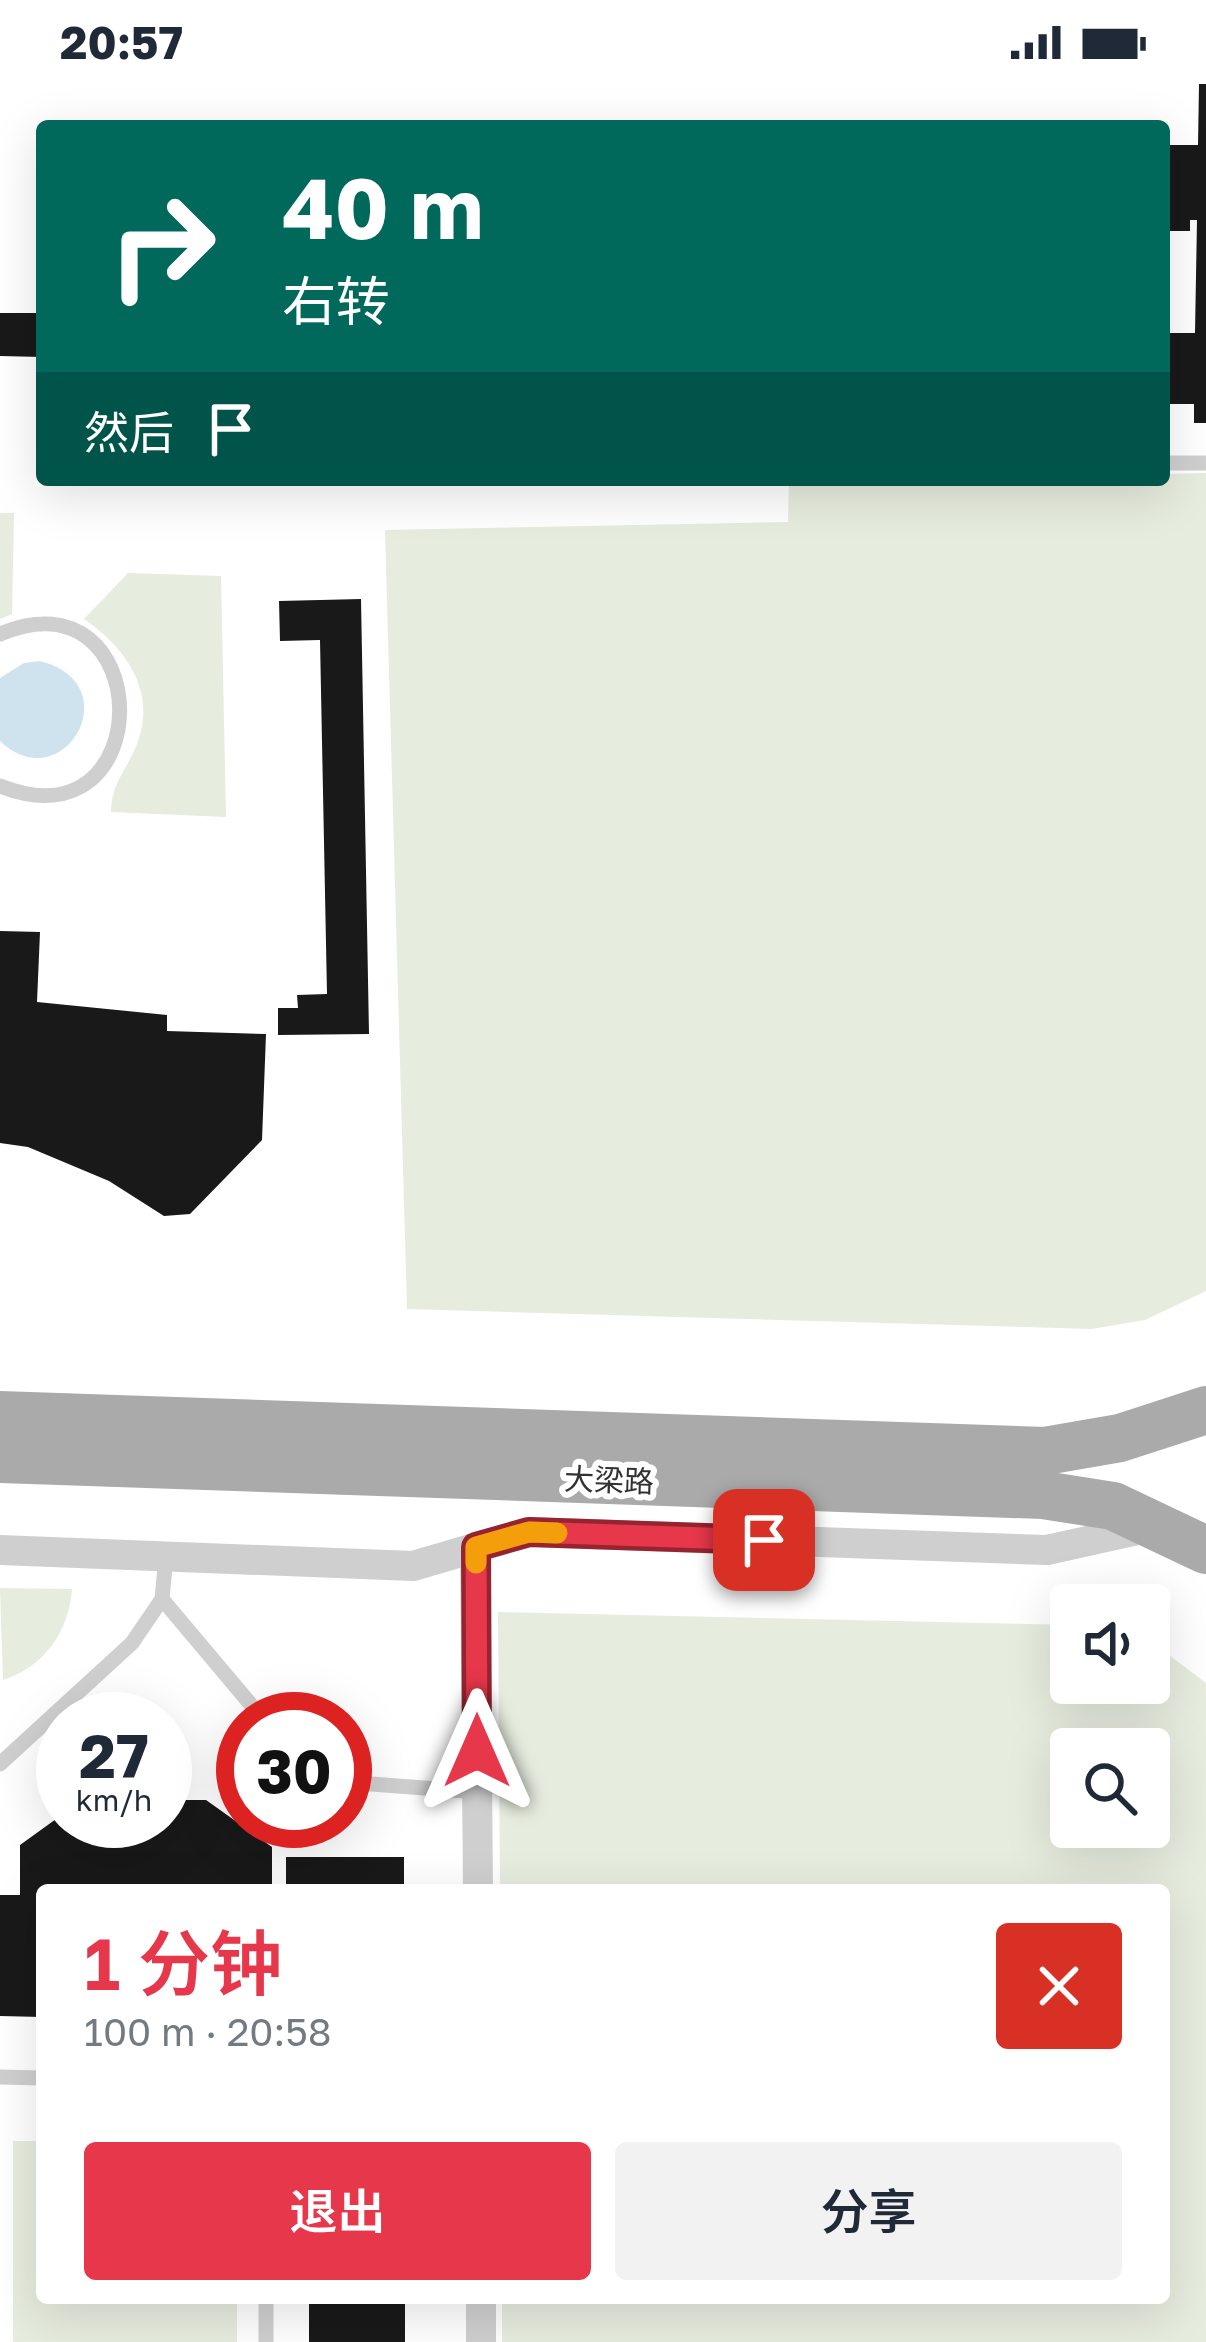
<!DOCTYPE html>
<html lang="zh">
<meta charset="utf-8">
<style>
:root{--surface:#fff;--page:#f2f2f3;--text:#1f2937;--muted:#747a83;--accent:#e7374a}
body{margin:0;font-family:"Golos Text","Noto Sans SC",sans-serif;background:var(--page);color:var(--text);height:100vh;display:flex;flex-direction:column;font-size:45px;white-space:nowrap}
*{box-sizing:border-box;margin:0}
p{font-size:39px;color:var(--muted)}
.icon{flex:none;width:66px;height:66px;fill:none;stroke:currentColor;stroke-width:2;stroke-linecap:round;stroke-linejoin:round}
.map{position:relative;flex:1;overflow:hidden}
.side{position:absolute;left:36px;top:1800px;width:1134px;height:420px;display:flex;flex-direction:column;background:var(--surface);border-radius:12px;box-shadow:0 12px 48px #0002}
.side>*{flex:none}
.guide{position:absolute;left:36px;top:36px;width:1134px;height:366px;border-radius:12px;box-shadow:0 12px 48px #0002;background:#00695c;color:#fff;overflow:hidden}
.tools{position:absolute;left:1050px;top:1500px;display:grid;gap:24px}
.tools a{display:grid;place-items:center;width:120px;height:120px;border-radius:12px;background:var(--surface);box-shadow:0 12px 48px #0002;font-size:60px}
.speed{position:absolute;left:36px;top:1608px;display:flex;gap:24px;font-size:60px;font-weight:700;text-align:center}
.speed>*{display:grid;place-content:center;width:156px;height:156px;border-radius:50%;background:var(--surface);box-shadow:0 12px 48px #0002;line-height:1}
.speed small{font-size:30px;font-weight:400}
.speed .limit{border:18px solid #d22;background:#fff;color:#111}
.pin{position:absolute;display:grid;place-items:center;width:102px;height:102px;color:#fff;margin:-51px;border-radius:24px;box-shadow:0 6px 18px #0006}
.me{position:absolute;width:132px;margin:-66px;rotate:0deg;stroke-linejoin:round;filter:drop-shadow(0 0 9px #0008)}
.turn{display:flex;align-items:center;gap:42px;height:252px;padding:0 48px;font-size:54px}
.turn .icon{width:156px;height:156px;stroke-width:2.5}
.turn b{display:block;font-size:84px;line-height:102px}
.then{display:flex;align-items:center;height:114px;padding:0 48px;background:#0003;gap:24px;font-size:45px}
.round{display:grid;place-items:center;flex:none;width:126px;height:126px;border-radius:12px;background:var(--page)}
.head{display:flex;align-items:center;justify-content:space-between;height:204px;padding:0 48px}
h1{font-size:72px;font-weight:600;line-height:90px;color:var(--accent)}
.cta{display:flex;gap:24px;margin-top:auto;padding:24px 48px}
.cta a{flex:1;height:138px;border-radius:12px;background:var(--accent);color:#fff;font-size:48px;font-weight:600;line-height:138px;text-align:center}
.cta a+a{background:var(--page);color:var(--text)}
.status{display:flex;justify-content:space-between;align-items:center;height:84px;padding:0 60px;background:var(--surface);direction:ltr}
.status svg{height:33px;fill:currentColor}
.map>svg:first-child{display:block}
.green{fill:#e6ecde;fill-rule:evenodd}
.water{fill:#cee3ee}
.building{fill:#191919}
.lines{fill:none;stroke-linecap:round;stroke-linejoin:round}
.service{stroke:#cfcfcf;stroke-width:15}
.minor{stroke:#cfcfcf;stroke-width:30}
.primary{stroke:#aaa;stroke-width:48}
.route-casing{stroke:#962430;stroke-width:30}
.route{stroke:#e7374a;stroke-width:21}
.slow{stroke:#f59e0b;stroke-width:21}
.labels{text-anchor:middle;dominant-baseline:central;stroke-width:12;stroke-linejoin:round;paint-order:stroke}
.street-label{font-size:30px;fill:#323232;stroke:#fff}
</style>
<div class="status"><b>20:57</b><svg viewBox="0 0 49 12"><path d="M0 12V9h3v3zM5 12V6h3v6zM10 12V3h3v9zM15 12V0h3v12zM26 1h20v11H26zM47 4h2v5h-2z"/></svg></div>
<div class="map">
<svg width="1206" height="2258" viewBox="0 0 1206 2258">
<rect width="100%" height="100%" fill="#fff"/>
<!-- green -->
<path class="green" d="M1206 389V1207L1145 1236 1091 1245 407 1225 385 446 788 438 789 396H1164V390Z
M0 429H14L12 530 0 535Z
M128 489 221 492 226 733 111 728C112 700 123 691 134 667 160 612 128 565 84 535Z
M0 1504 72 1505C69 1546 45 1583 3 1596Z
M498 1528 1071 1541V1599H1149V1556L1206 1599V2258H502V2214H1164V1806H500ZM1149 1665V1743H1071V1665Z
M13 2057H42V2214H237V2258H13Z"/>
<!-- water -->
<path class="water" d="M40 577C131 600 63 717 0 657V594L24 579Z"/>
<!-- building -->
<path class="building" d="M1199 0H1206V339H1194V320H1164V249H1195L1197 136H1190V147H1164V61H1198Z
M0 229H42V273L0 272Z
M361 515 369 950 278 951V924H298L297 911 327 910 320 556 280 557 279 517Z
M0 847 40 848 37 918 167 931V947L266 950 262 1056 190 1130 164 1132 109 1097 28 1063 0 1059Z
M165 1716H206L272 1763V1806H42V1933L0 1932V1811H20V1761L63 1730V1737H165Z
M286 1773H404V1806H286Z
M309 2214H405V2258H309Z"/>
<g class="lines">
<!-- service -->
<path class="service" d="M1164 379H1206
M0 550C157 484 162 766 0 702
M162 1515 263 1635
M0 1680 132 1559 162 1515 166 1472
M345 1698 477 1708
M0 1993 42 1994
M266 2214V2258"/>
<!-- minor -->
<path class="minor" d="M475 1464 478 1806
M0 1466 413 1482 529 1448 1047 1466 1155 1442
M481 2214V2258"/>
<!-- primary -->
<path class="primary" d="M0 1331 1045 1367 1120 1354 1206 1326
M0 1375 1043 1411 1113 1422 1206 1466"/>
</g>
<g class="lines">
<!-- route casing -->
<g class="route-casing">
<path id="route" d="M477 1667 476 1463 529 1448 764 1456"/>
</g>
<!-- route -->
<use href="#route" class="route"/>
<!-- slow -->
<path class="slow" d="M476 1479V1463L529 1448 557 1449"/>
</g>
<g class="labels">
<!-- street labels -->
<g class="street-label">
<text transform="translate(609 1396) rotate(2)">大梁路</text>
</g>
</g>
</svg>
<div class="tools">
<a><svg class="icon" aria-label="sound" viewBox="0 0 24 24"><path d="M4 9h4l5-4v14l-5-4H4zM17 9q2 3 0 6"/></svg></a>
<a><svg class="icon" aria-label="search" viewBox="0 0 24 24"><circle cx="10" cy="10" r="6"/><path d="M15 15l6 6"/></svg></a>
</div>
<div class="speed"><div>27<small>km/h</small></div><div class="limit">30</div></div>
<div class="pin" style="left:764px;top:1456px;background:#d93025"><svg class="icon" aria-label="arrive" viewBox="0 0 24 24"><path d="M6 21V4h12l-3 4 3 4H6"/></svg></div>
<svg class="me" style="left:477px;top:1667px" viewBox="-20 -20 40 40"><path d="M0-17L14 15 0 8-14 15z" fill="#e7374a" stroke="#fff" stroke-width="4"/></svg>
<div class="guide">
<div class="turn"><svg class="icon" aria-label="right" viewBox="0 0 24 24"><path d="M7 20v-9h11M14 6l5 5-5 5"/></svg><div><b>40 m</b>右转</div></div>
<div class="then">然后<svg class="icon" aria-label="arrive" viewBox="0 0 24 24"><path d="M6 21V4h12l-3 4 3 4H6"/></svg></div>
</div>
<section class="side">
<div class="head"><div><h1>1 分钟</h1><p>100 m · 20:58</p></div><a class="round" style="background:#d93025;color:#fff"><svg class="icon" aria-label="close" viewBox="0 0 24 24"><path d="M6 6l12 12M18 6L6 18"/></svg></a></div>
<div class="cta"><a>退出</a><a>分享</a></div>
</section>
</div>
